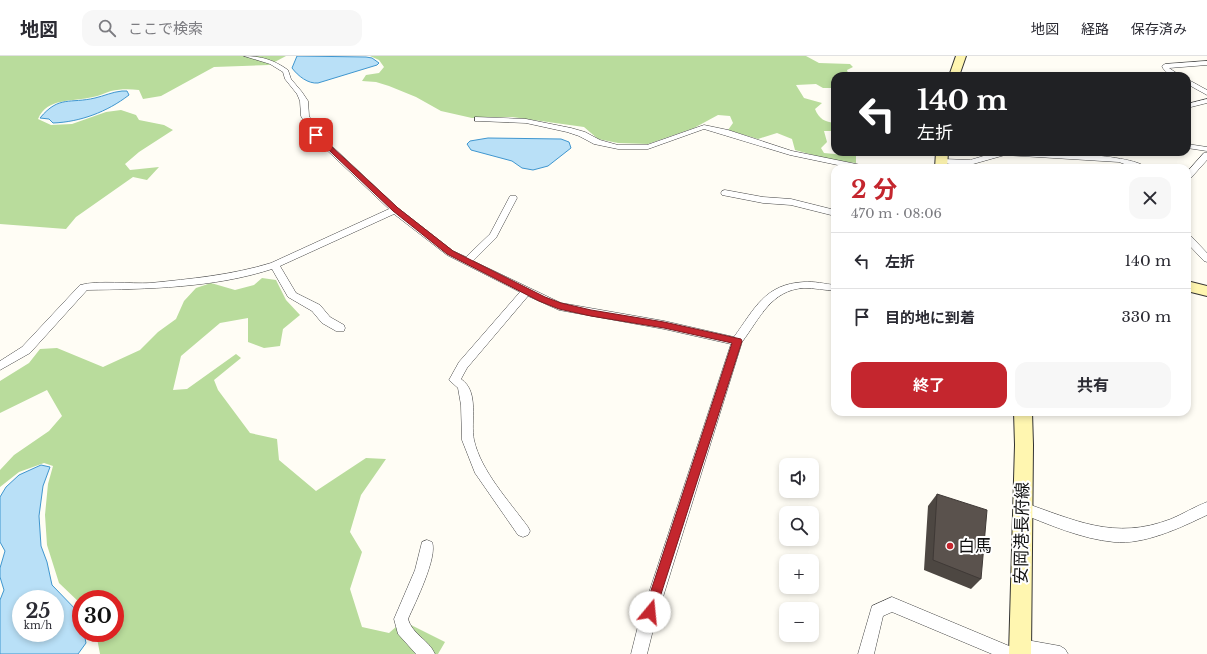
<!DOCTYPE html>
<html lang="ja">
<meta charset="utf-8">
<style>
:root{--surface:#fff;--page:#f7f7f7;--text:#2b2b33;--muted:#7c7c81;--line:#e1e1e2;--accent:#c4262e}
body{margin:0;font-family:"Libre Baskerville","Noto Sans JP",serif;background:var(--page);color:var(--text);height:100vh;display:flex;flex-direction:column;font-size:15px;white-space:nowrap}
*{box-sizing:border-box;margin:0}
p{font-size:13px;color:var(--muted)}
.icon{flex:none;width:22px;height:22px;fill:none;stroke:currentColor;stroke-width:2;stroke-linecap:round;stroke-linejoin:round}
.map{position:relative;flex:1;overflow:hidden}
.drawer{position:absolute;left:831px;top:108px;width:360px;height:252px;display:flex;flex-direction:column;background:var(--surface);border-radius:12px;box-shadow:0 2px 6px #0003}
.drawer>*{flex:none}
.hud{position:absolute;left:831px;top:16px;width:360px;height:84px;border-radius:12px;box-shadow:0 2px 6px #0003;background:#202124;color:#fff;overflow:hidden}
.controls{position:absolute;left:779px;top:402px;display:grid;gap:8px}
.controls a{display:grid;place-items:center;width:40px;height:40px;border-radius:8px;background:var(--surface);box-shadow:0 2px 6px #0003;font-size:20px}
.speed{position:absolute;left:12px;top:534px;display:flex;gap:8px;font-size:20px;font-weight:700;text-align:center}
.speed>*{display:grid;place-content:center;width:52px;height:52px;border-radius:50%;background:var(--surface);box-shadow:0 2px 6px #0003;line-height:1}
.speed small{font-size:10px;font-weight:400}
.speed .limit{border:6px solid #d22;background:#fff;color:#111}
.pin{position:absolute;display:grid;place-items:center;width:34px;height:34px;color:#fff;margin:-17px;border-radius:8px;box-shadow:0 2px 6px #0006}
.me{position:absolute;width:44px;margin:-22px;rotate:17deg;stroke-linejoin:round;filter:drop-shadow(0 0 3px #0008)}
.turn{display:flex;align-items:center;gap:14px;height:84px;padding:0 20px;font-size:18px}
.turn .icon{width:52px;height:52px;stroke-width:2.5}
.turn b{display:block;font-size:28px;line-height:34px}
.round{display:grid;place-items:center;flex:none;width:42px;height:42px;border-radius:12px;background:var(--page)}
.summary{display:flex;align-items:center;justify-content:space-between;height:68px;padding:0 20px}
h1{font-size:24px;font-weight:700;line-height:30px;color:var(--accent)}
.primary-button{display:flex;gap:8px;margin-top:auto;padding:8px 20px}
.primary-button a{flex:1;height:46px;border-radius:12px;background:var(--accent);color:#fff;font-size:16px;font-weight:700;line-height:46px;text-align:center}
.primary-button a+a{background:var(--page);color:var(--text)}
ul{padding:0;list-style:none}
li{display:flex;align-items:center;gap:12px;height:56px;padding:0 20px;border-top:1px solid var(--line)}
li div{flex:1}
li b{display:block;font-size:15px}
li em{font-style:normal}
header{display:flex;align-items:center;gap:24px;box-sizing:border-box;height:56px;padding:0 20px;background:var(--surface);border-bottom:1px solid var(--line)}
header strong{font-size:19px}
nav{display:flex;gap:22px;margin-inline-start:auto;font-size:14px}
.search{width:280px;height:36px;background:var(--page);display:flex;align-items:center;gap:10px;box-sizing:border-box;padding:0 14px;border-radius:12px;color:var(--muted);font-size:15px}
.map>svg:first-child{display:block}
.forest{fill:#b9dc9c}
.water{fill:#b9e0f7;stroke:#3f96cf;fill-rule:evenodd}
.lines{fill:none;stroke-linecap:round;stroke-linejoin:round}
.street-casing{stroke:#444;stroke-width:1}
.secondary-casing{stroke:#333;stroke-width:2}
.street{fill:#fff;fill-rule:evenodd}
.secondary{fill:#fff6b0;fill-rule:evenodd}
.wall{fill:#4d4742}
.building{fill:#5a524d;stroke:#3f3936}
.route{fill:#c4262e;stroke:#7f191e}
.poi-dot{fill:#c4262e;stroke:#fff;stroke-width:1.5}
.labels{text-anchor:middle;dominant-baseline:central;stroke-width:4;stroke-linejoin:round;paint-order:stroke}
.near-street-label{font-size:17px;fill:#111;stroke:#fff}
.near-poi-label{font-size:17px;fill:#111;stroke:#fff;text-anchor:start}
</style>
<header>
<strong>地図</strong>
<div class="search"><svg class="icon" aria-label="search" viewBox="0 0 24 24"><circle cx="10" cy="10" r="6"/><path d="M15 15l6 6"/></svg>ここで検索</div>
<nav><a>地図</a><a>経路</a><a>保存済み</a></nav>
</header>
<div class="map">
<svg width="1207" height="598" viewBox="0 0 1207 598">
<rect width="100%" height="100%" fill="#fffdf5"/>
<!-- forest -->
<path class="forest" d="M0 0H286L269 9 214 11 161 40 143 43 139 34C129 33 120 33 111 35 104 37 99 40 93 41 73 46 47 41 38 63L51 69 72 68 106 56 121 54 136 59 139 64 164 69 173 74 139 96 125 108 130 114 159 111 147 124 133 121 76 161 66 173 0 168Z
M370 0H806L819 7 850 8 853 11 847 14 849 20H835V32H823L816 28 796 29 804 42 822 47 815 53C819 63 825 66 835 67V75H824L827 86 821 92 824 97 856 100V107L831 104 795 94 792 83 777 77 758 83 728 74 733 67 730 60 718 59 694 72 648 88 618 87 598 83 584 71 512 61 472 62 441 55 416 41 389 30 376 26 362 25 366 19 379 17 384 11 379 4Z
M262 222 276 224 286 244 300 259 283 273 280 290 264 292 248 286V262L220 267 181 300 173 334 187 333 236 298 241 302 214 324 218 334 250 377 277 383 279 404 316 435 366 402 386 403 361 439 350 476 362 496 350 533 362 571 389 577 397 570 411 569 445 586 438 598H100L96 577H115V543H81V548L59 527 47 489 45 459 48 428 53 410 44 407 19 416 0 431V414L14 399 49 375 62 360 47 334 0 357V325L29 307 40 293 57 292 103 311 140 294 158 276 176 263 184 245 196 232 211 227 235 234 254 229Z"/>
<!-- water -->
<path class="water" d="M297 0 366 1 372 2 379 7 377 9 318 27C308 28 298 20 292 12Z
M122 35H127L129 39C107 56 80 66 53 67L49 63 40 62C59 39 70 48 95 42 104 40 112 36 122 35Z
M488 82 561 83 569 86 571 92 548 110 533 114 522 112 512 105 471 94 467 88 470 85Z
M41 409 50 411 43 430 39 460 41 490 47 506 52 529 80 558 81 577H84L86 587 78 598H0V544L4 534 0 521V512L5 495 0 486V441L6 431 19 419ZM21 543H55V577H21Z"/>
<g class="lines">
<!-- street casing -->
<g class="street-casing">
<path id="street" d="M244 0C261 0 274 4 288 14L291 23 302 36 308 45 309 60 319 78 398 152 453 195 466 201 490 178 510 140H516L517 142 496 182 473 205 561 247 664 265 734 281C755 252 765 228 804 226 814 225 825 228 835 229V235C825 234 814 232 804 232 771 234 760 262 742 286L654 570 647 598H631L638 570 731 288 664 273 559 254 528 240 467 312 461 323C480 336 470 365 474 384 481 415 509 445 528 471L530 475 528 479 523 481 518 479 475 417 462 384 461 349 458 332 449 324 459 306 520 236 447 199 394 158 280 210 296 237 320 249 330 261 344 269 345 272 344 275H336L322 267 312 255 288 241 272 213C214 232 147 233 87 234L30 297 0 314V305L22 291 80 229C98 224 131 228 150 227 190 223 232 219 271 207L389 153 313 81 301 60 300 45 297 38 285 23 283 16 270 8Z
M1207 5V9L1169 12 1181 20C1174 20 1165 18 1162 10L1165 8Z
M1187 23 1207 34V39L1187 28Z
M1207 43V47L1187 52V48Z
M475 61 526 63 571 72 585 76 600 84 618 89H647L704 69 728 74 792 95 866 110 870 112H852L790 99 704 73 648 93H618L594 88 579 80 567 76 526 67 478 65H475Z
M1187 88 1207 91V95L1187 92Z
M997 96C1024 96 1131 96 1147 112H1135L1119 106 1005 99 966 110 942 107 938 105 942 103 970 104Z
M1204 97H1207V104L1190 123H1187V116Z
M725 134 763 141 791 143 835 154V160L791 149 763 147 722 139 721 137 722 135Z
M1187 178 1190 179 1207 197V206L1204 205 1187 187Z
M1022 446C1075 464 1114 485 1171 463 1183 458 1194 451 1207 446V459C1180 472 1144 489 1114 486 1081 483 1048 468 1017 456L1015 452 1017 448Z
M427 484 432 486C438 501 415 547 408 563 412 578 429 584 435 598H416L398 578 394 563 415 514 422 486Z
M892 541 1014 592 1016 586 1021 583 1060 590 1065 593 1068 598H992L892 556 883 560 874 598H858L872 550Z"/>
</g>
<!-- secondary casing -->
<g class="secondary-casing">
<path id="secondary" d="M956 0H966L959 20H949Z
M936 96H948L947 112H935Z
M1187 225 1207 230V240L1187 235Z
M1014 356H1032L1033 389 1031 598H1009L1015 389Z"/>
</g>
<!-- street -->
<use href="#street" class="street"/>
<!-- secondary -->
<use href="#secondary" class="secondary"/>
</g>
<!-- wall -->
<path class="wall" d="M937 438 981 523 971 533 924 514 928 450Z"/>
<!-- building -->
<path class="building" d="M937 438 987 454 981 523 933 504Z"/>
<!-- route -->
<path class="route" d="M314 78H318L398 152 453 195 545 241 561 247 591 254 664 266 741 283 742 285 654 560 650 562 646 560 644 556 732 287 664 272 591 260 559 253 539 245 447 198 393 155 314 80Z"/>
<!-- markers -->
<circle class="poi-dot" cx="950" cy="490" r="4"/>
<g class="labels">
<!-- near-street labels -->
<g class="near-street-label">
<text transform="translate(1022 477) rotate(-89)">安岡港長府線</text>
</g>
<!-- near-poi labels -->
<g class="near-poi-label">
<text x="958" y="490">白馬</text>
</g>
</g>
</svg>
<div class="controls">
<a><svg class="icon" aria-label="sound" viewBox="0 0 24 24"><path d="M4 9h4l5-4v14l-5-4H4zM17 9q2 3 0 6"/></svg></a>
<a><svg class="icon" aria-label="search" viewBox="0 0 24 24"><circle cx="10" cy="10" r="6"/><path d="M15 15l6 6"/></svg></a>
<a>+</a>
<a>−</a>
</div>
<div class="speed"><div>25<small>km/h</small></div><div class="limit">30</div></div>
<div class="pin" style="left:316px;top:79px;background:#d93025"><svg class="icon" aria-label="arrive" viewBox="0 0 24 24"><path d="M6 21V4h12l-3 4 3 4H6"/></svg></div>
<svg class="me" style="left:650px;top:556px" viewBox="-20 -20 40 40"><circle r="19" fill="#fff"/><path d="M0-13L10 11 0 6-10 11z" fill="#c4262e"/></svg>
<div class="hud">
<div class="turn"><svg class="icon" aria-label="left" viewBox="0 0 24 24"><path d="M17 20v-9H6M10 6l-5 5 5 5"/></svg><div><b>140 m</b>左折</div></div>
</div>
<section class="drawer">
<div class="summary"><div><h1>2 分</h1><p>470 m · 08:06</p></div><a class="round"><svg class="icon" aria-label="close" viewBox="0 0 24 24"><path d="M6 6l12 12M18 6L6 18"/></svg></a></div>
<ul>
<li><svg class="icon" aria-label="left" viewBox="0 0 24 24"><path d="M17 20v-9H6M10 6l-5 5 5 5"/></svg><div><b>左折</b></div><em>140 m</em></li>
<li><svg class="icon" aria-label="arrive" viewBox="0 0 24 24"><path d="M6 21V4h12l-3 4 3 4H6"/></svg><div><b>目的地に到着</b></div><em>330 m</em></li>
</ul>
<div class="primary-button"><a>終了</a><a>共有</a></div>
</section>
</div>
